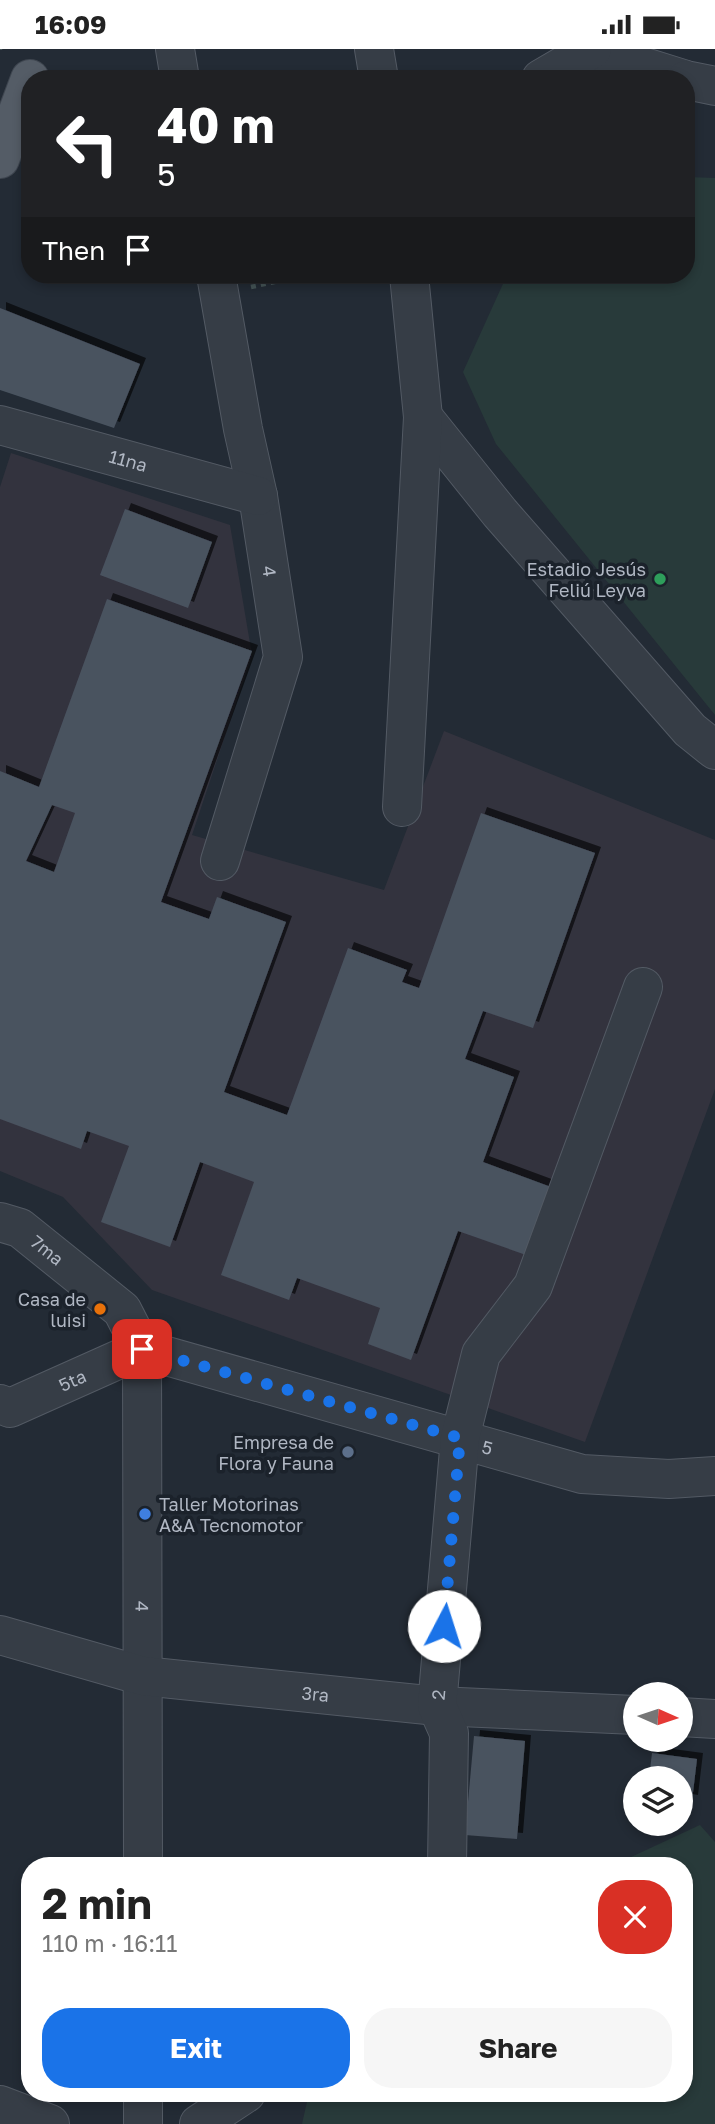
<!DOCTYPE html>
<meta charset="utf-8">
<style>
:root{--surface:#fff;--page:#f6f6f6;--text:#222;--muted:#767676;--accent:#1a73e8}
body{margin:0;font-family:"Golos Text",sans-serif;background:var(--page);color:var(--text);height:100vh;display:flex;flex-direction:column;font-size:26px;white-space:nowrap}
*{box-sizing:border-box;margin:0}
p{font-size:23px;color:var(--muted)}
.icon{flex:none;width:38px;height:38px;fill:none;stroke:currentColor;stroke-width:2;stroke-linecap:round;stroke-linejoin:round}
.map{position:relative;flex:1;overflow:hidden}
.side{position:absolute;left:21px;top:1808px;width:672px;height:245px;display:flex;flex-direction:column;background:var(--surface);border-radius:28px;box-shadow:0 4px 10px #0003}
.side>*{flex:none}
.banner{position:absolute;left:21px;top:21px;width:674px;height:214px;border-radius:28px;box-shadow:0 4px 10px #0003;background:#202124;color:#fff;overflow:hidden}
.needle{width:46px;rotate:93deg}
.buttons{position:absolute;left:623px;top:1633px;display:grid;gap:14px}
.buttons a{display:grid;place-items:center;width:70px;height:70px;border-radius:50%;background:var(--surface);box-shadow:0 4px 10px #0003;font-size:35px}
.pin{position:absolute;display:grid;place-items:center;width:60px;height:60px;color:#fff;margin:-30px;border-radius:14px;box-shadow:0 4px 10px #0006}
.me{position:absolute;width:77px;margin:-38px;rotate:5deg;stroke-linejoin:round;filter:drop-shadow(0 0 5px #0008)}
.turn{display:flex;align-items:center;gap:24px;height:147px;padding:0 21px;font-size:32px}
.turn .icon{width:91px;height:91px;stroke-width:2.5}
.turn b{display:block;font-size:49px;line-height:60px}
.then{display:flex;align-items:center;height:66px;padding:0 21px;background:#0003;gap:14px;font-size:26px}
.round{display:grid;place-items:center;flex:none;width:74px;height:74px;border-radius:28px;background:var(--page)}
.summary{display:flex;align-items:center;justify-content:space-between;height:119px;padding:0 21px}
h1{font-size:42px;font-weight:700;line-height:52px}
.action{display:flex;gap:14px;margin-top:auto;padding:14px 21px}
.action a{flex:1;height:80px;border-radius:28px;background:var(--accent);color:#fff;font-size:28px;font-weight:700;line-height:80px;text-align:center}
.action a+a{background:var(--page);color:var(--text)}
.status{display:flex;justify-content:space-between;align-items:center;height:49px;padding:0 35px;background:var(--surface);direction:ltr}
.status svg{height:19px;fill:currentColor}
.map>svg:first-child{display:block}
.medical{fill:#33333e}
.green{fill:#283a3a}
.building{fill:#49525f;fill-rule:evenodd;filter:url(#shadow)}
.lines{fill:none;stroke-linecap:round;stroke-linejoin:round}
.minor-casing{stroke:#535a64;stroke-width:40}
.major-casing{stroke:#3f4650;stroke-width:40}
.path{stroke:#465658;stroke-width:4.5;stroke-dasharray:5 5;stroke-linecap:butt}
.minor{stroke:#363d46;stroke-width:38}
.major{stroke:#545c66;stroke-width:38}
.route{stroke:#1a73e8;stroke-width:12;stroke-dasharray:0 21.6}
.leisure-dot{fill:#2e9e5b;stroke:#1b222b;stroke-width:2.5}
.food-dot{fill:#e8710a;stroke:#1b222b;stroke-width:2.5}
.service-dot{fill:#5c6f8a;stroke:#1b222b;stroke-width:2.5}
.shop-dot{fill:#3f7fe0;stroke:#1b222b;stroke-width:2.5}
.labels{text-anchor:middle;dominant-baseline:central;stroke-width:7;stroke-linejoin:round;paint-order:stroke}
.street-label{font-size:18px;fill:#b0b7c3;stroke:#1b222b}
.poi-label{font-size:18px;fill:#b0b7c3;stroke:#1b222b;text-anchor:end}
</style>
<div class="status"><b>16:09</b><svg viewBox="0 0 49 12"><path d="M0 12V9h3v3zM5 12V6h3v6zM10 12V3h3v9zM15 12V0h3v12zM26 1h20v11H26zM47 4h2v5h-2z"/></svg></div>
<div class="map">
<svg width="715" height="2075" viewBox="0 0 715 2075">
<defs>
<filter id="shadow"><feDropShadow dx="6" dy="-6" stdDeviation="0" flood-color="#0009"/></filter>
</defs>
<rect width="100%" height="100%" fill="#232b35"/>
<!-- medical -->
<path class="medical" d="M11 404 230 476 252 606 192 786 384 841 444 682 715 791V1040L585 1393 152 1241 63 1148 0 1122V438Z"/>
<!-- green -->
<path class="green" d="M686 128 715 129V666L496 395 463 323 507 226H686Z
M700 1776 715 1793V2075H302L309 2044H684V1816H614Z"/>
<!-- building -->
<path class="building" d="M0 259 140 315 114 379 0 341Z
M125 460 212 493 188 559 100 526Z
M107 550 252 602 161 853 209 870 217 848 286 873 224 1043 287 1066 348 899 407 921 402 933 419 939 481 764 595 804 533 979 483 962 465 1010 514 1028 483 1113 551 1138 526 1206 458 1182 411 1311 368 1295 380 1259 297 1229 289 1251 221 1226 254 1133 200 1113 170 1198 101 1173 129 1097 87 1082 81 1100 0 1070V722L39 738ZM52 756 75 764 54 823 26 812Z
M474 1687 525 1692 517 1790 465 1786Z
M652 1704 697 1710 692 1752 681 1750V1729H649Z"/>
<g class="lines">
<!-- minor casing -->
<g class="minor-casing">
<g id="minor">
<path d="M175 0 180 30"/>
<path d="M374 0 379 30"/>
<path d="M590 1 683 30"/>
<path d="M541 30 592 0"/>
<path d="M686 31 715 37"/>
<path id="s1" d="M216 226 243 380 258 447 283 608 220 812"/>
<path d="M423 368 500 464 690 681 715 701"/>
<path id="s2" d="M0 376 258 447"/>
<path d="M402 758 423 368 409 226"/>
<path id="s3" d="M0 1173 20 1179 122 1261 142 1300 143 1816"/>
<path id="s4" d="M142 1300 582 1425 669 1430 715 1427"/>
<path id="s5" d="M0 1355 10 1359 142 1300"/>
<path id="s6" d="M0 1586 143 1627 437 1657 635 1666"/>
<path d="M681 1668 715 1670"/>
<path id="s7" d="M447 1816 449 1684 437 1657 460 1389 481 1305 533 1237 643 938"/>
<path d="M143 2044V2075"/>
<path d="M0 2056 50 2075"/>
<path d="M199 2075 246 2044"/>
</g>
</g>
<!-- major casing -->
<g class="major-casing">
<path id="major" d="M0 110 30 30"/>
</g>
<!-- path -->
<path class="path" d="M0 1V0
M251 238 307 226"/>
<!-- minor -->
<use href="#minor" class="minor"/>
<!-- major -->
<use href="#major" class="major"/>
</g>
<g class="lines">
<!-- route -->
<path class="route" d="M142 1300 460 1389 444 1577"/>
</g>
<!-- markers -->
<circle class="leisure-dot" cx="660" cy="530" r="7"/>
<circle class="food-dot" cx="100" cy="1260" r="7"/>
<circle class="service-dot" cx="348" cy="1403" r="7"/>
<circle class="shop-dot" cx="145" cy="1465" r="7"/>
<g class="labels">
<!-- street labels -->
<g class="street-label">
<text stroke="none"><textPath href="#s2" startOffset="133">11na</textPath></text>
<text stroke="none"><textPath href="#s1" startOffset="301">4</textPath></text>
<text stroke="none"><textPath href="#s3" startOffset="56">7ma</textPath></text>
<text stroke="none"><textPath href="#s5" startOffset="79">5ta</textPath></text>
<text stroke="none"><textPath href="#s4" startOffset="359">5</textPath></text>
<text stroke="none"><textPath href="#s3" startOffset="453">4</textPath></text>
<text stroke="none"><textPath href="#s6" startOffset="322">3ra</textPath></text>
<text stroke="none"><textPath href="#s7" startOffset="173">2</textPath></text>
</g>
<!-- poi labels -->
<g class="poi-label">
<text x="646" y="520">Estadio Jesús<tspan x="646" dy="21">Feliú Leyva</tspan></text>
<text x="86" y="1250">Casa de<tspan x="86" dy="21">luisi</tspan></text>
<text x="334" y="1393">Empresa de<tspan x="334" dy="21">Flora y Fauna</tspan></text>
<text x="159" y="1455" text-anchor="start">Taller Motorinas<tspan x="159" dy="21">A&amp;A Tecnomotor</tspan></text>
</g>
</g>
</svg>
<div class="buttons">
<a><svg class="needle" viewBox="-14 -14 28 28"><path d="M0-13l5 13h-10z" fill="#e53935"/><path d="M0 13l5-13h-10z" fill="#767676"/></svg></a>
<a><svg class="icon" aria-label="layers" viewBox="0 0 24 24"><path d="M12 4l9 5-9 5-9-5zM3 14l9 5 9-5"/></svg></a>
</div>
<div class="pin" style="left:142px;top:1300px;background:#d93025"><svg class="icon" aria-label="arrive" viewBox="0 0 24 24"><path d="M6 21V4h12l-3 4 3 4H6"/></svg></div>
<svg class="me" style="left:444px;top:1577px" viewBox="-20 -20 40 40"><circle r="19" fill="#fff"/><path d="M0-13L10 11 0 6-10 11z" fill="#1a73e8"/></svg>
<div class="banner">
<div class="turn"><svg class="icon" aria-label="left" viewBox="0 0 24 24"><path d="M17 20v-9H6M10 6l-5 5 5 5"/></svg><div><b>40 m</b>5</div></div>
<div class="then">Then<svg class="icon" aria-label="arrive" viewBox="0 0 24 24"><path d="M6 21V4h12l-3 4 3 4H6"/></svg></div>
</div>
<section class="side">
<div class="summary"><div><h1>2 min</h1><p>110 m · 16:11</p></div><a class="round" style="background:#d93025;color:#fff"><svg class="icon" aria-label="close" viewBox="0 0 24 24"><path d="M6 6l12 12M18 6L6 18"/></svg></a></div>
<div class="action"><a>Exit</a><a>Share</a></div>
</section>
</div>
